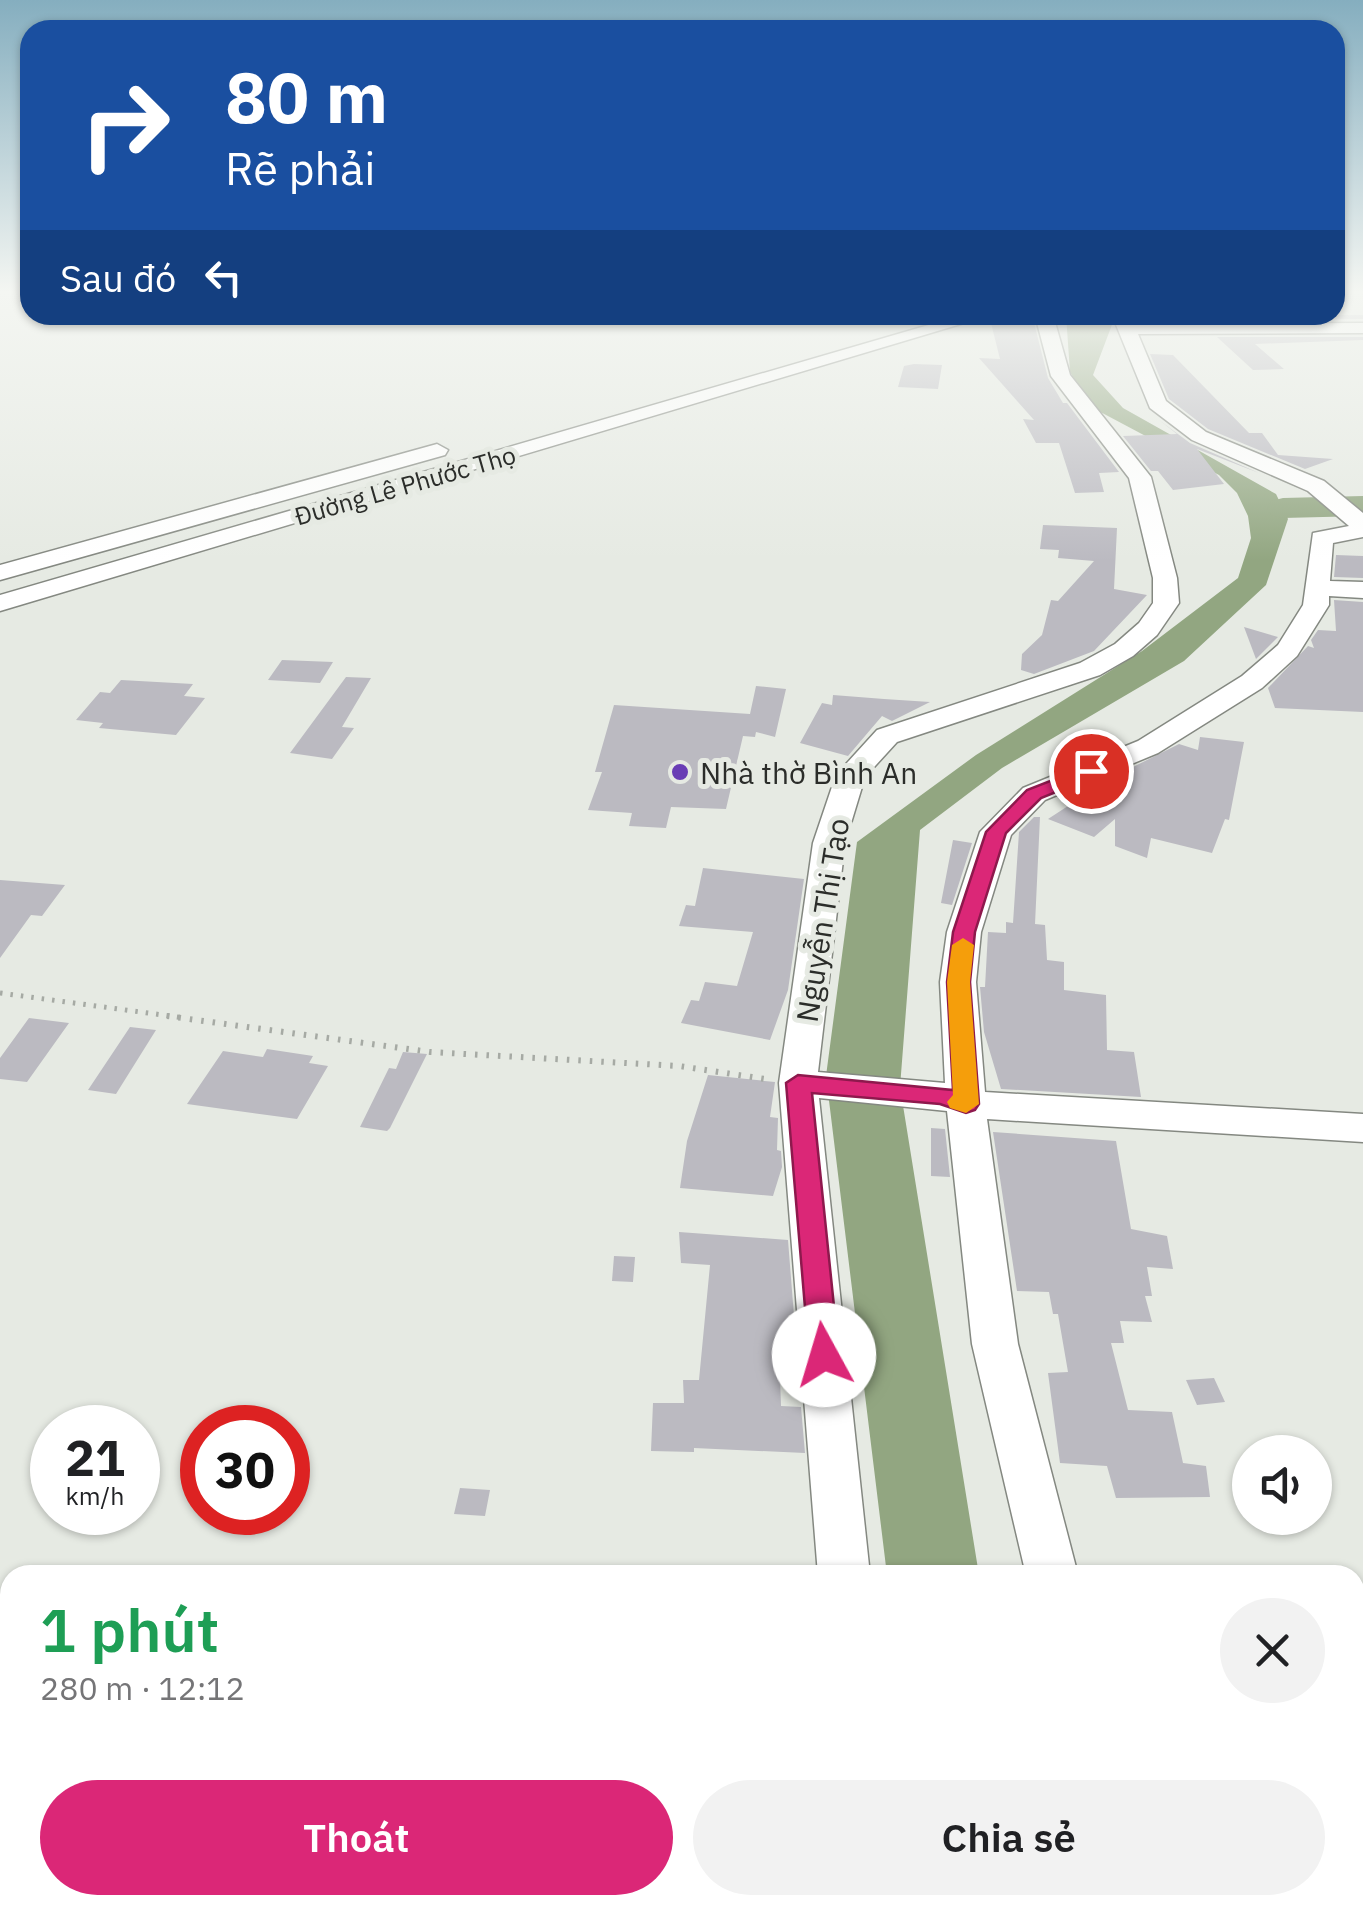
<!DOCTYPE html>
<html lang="vi">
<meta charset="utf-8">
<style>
:root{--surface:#fff;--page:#f2f2f2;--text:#202124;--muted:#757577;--accent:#db2777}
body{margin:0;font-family:"IBM Plex Sans",sans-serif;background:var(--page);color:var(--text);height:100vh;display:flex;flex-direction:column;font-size:38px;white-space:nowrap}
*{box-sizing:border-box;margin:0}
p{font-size:32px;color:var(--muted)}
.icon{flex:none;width:55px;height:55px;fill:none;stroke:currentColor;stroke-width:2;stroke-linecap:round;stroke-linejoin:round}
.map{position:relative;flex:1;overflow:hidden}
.panel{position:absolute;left:0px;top:1565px;width:1365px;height:350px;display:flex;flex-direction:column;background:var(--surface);border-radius:30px 30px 0 0;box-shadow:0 2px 8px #0004}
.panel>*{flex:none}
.guide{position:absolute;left:20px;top:20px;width:1325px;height:305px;border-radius:30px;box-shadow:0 2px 8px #0004;background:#1a4fa0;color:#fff;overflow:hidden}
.fabs{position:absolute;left:1232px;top:1435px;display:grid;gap:20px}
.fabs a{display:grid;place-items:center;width:100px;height:100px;border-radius:50%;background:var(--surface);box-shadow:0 2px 8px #0004;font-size:50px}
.speed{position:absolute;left:30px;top:1405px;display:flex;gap:20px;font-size:50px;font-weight:700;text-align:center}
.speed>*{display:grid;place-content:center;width:130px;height:130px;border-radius:50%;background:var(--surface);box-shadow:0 2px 8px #0004;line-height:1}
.speed small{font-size:25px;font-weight:400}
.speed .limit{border:15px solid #d22;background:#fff;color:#111}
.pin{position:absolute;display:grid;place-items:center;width:85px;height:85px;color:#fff;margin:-42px;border:5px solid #fff;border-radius:50%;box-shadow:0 2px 10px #0007}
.me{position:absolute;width:110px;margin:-55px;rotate:354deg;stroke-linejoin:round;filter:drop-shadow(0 0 8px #0008)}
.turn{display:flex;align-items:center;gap:35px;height:210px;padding:0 40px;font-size:45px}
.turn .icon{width:130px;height:130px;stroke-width:2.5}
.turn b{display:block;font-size:70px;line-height:85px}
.then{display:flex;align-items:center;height:95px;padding:0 40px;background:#0003;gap:20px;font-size:38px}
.round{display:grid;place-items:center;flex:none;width:105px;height:105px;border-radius:52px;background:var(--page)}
.headline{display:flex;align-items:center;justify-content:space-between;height:170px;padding:0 40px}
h1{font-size:60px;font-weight:600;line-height:75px;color:#1e9e55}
.primary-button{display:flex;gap:20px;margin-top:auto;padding:20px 40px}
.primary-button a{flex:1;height:115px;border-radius:60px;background:var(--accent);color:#fff;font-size:40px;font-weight:600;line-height:115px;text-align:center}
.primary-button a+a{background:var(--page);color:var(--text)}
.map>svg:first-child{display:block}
.water{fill:#92a681}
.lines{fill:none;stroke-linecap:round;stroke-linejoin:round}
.river{fill:#92a681;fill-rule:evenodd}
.building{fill:#bbbac1}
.minor-casing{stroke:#848881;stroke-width:3}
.path-far1{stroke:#a6aaa4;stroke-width:5;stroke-dasharray:2.5 8;stroke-linecap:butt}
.path{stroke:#a6aaa4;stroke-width:6;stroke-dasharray:2.5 9;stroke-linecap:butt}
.minor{fill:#fff;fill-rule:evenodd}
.route{fill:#db2777;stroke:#8e194d;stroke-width:2.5}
.slow{fill:#f59e0b}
.poi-dot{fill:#693db5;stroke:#e6eae3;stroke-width:4}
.labels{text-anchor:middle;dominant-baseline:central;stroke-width:10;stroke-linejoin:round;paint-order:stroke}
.far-street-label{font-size:25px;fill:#2b2d2a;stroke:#e6eae3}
.poi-label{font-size:30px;fill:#2b2d2a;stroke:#e6eae3;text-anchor:start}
.street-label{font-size:30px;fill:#2b2d2a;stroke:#e6eae3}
</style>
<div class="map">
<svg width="1363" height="1915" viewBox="0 0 1363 1915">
<rect width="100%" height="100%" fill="#e6eae3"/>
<!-- water -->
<path class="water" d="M1066 315H1109L1113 322 1093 375 1123 408 1276 494 1288 519 1266 585 1184 661 1002 768 920 830 900 1087 979 1575H887L826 1076 857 842 976 755 1142 651 1238 578 1251 538 1248 516 1237 493 1219 475 1091 407 1070 372Z
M928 1905H1032L1034 1915H929Z"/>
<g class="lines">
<!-- river -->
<path class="river" d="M1363 496V516L1283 518 1271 515 1267 508 1271 501 1283 498Z"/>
</g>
<!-- building -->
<path class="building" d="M995 315H1032L1048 378 1063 403H1067L1119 472 1099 473 1104 492 1075 493 1059 443H1036L1023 419 1034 420 979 358 1000 359 990 319Z
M1192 315H1363V319L1197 320Z
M1217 337H1363V340L1255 344 1284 369 1253 370Z
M1150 354 1173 355 1249 433H1262L1278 455 1333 459 1305 469 1208 429 1169 399Z
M914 364 942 365 938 389 898 387 904 366Z
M1159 420 1190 443 1259 473 1197 449 1224 484 1173 490 1158 471H1151L1123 436 1177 434Z
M1043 525 1117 528 1114 589 1147 595 1094 651 1034 674 1021 670 1022 654 1042 635 1051 600 1058 601 1094 561 1058 558 1059 550 1040 549Z
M1336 555 1363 556V578L1334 577Z
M1334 600 1363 602V712L1275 708 1268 688 1308 646 1314 648 1311 640 1318 630 1336 631Z
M1244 627 1278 637 1256 659Z
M282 660 333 662 320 683 268 680Z
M346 677 371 678 342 727 354 728 332 759 290 753Z
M121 680 193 684 184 696 205 698 176 735 99 728 103 723 76 720 100 692 110 693Z
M756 686 786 689 775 737 756 732 755 737 743 736 726 809 671 807 666 828 629 826 632 813 588 810 602 772H595L614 705 750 714Z
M833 695 884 699 930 702 892 721 882 716 848 756 800 743 822 703 832 705Z
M1200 737 1244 742 1229 820 1225 819 1212 853 1151 838 1147 858 1115 846V819L1094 837 1048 819 1105 782 1120 789 1133 767 1179 744 1198 750Z
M1034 817H1040L1035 924 1045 925 1047 960 1064 962V990L1106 995 1107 1050 1134 1052 1141 1097 1001 1089 984 1032 980 987H985L988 932 1006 933V922L1013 923 1019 832Z
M953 840 972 843 952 905 941 903Z
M703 868 804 879 788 990 770 1040 681 1023 691 1000 699 1001 705 982 737 986 753 932 679 926 686 905 695 906Z
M0 880 65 885 42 916 31 915 0 958Z
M29 1018 69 1023 27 1082 0 1079V1058Z
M130 1027 156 1030 116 1094 88 1090Z
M267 1049 313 1056 309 1063 328 1066 297 1119 187 1104 223 1051 263 1057Z
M403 1052 427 1054 390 1128 387 1131 360 1127 389 1068 396 1069Z
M708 1075 775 1082 770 1117 778 1118 777 1150 781 1151 782 1167 773 1196 680 1188 687 1141Z
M931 1128 945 1129 950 1177 931 1176Z
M993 1132 1116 1141 1131 1229 1167 1236 1173 1269 1147 1267 1152 1296H1145L1152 1322 1120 1321 1124 1343H1111L1128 1410 1172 1412 1183 1463 1206 1466 1210 1497 1116 1498 1107 1466 1060 1463 1048 1373 1068 1372 1058 1314H1053L1049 1292 1017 1291Z
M679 1232 788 1240 794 1316 789 1315 786 1323V1349H779L781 1406 801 1407 805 1453 694 1448V1452L651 1451 653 1403H684L683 1380H699L710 1265 681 1263Z
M614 1256 635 1257 633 1282 612 1281Z
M1214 1378 1225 1402 1197 1405 1186 1380Z
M460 1488 490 1490 485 1516 454 1514Z"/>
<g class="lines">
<!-- minor casing -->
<g class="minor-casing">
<path id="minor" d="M963 315H991L0 611V595Z
M1035 315H1053L1070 375 1151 477 1177 578 1179 603 1157 635 1133 656 1100 675 897 742 865 777 845 843 818 1072 945 1083 940 982 947 932 980 832 1023 788 1138 741 1242 676 1278 645 1303 605 1313 533 1349 526 1308 491 1192 440 1150 408 1112 315H1130L1133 324 1363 323V333L1138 334 1166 401 1206 432 1324 481 1363 513V537L1333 543 1330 581 1363 582V598L1329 596V605L1297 656 1262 688 1158 753 1045 800 1011 835 981 932 976 982 985 1092 1363 1114V1142L987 1119 1018 1344 1078 1575H1026L972 1344 947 1111 819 1098 870 1575H818L779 1083 813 843 836 775 877 730 1080 663 1115 644 1139 623 1153 603V578L1129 478 1051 376Z
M437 444 448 450 445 455 0 580V565Z
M843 1905H903V1915H843Z
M1089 1905H1149L1151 1915H1091Z"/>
</g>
<!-- path-far1 -->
<path class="path-far1" d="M0 993 185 1018"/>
<!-- path -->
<path class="path" d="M167 1016 430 1052 679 1066 765 1079"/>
<!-- minor -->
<use href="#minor" class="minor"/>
</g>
<!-- sky -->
<linearGradient id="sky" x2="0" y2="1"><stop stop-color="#85aebf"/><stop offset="0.52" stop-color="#f4f6f2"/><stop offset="1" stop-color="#f4f6f2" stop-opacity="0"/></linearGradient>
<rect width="1363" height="561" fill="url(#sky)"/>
<!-- route -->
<path class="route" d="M1091 765 1098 767V775L1041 798 1006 833 975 932 970 982 979 1104 975 1110 966 1113 940 1104 812 1093 839 1355 834 1363 824 1367 813 1363 809 1355 786 1083 798 1075 953 1090 947 982 953 932 986 832 1027 790Z"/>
<!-- slow -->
<path class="slow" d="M963 938 974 945 970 982 979 1104 966 1113 950 1108 947 1102 953 1095 947 982 952 945Z"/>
<!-- markers -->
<circle class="poi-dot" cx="680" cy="772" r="10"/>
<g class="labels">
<!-- far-street labels -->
<g class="far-street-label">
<text transform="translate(405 485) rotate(-16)">Đường Lê Phước Thọ</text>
</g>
<!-- poi labels -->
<g class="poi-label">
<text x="700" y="772">Nhà thờ Bình An</text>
</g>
<!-- street labels -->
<g class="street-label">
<text transform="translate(822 920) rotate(-81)">Nguyễn Thị Tạo</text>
</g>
</g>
</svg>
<div class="fabs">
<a><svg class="icon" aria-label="sound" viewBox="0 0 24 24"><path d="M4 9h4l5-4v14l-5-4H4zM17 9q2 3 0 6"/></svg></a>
</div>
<div class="speed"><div>21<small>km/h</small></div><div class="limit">30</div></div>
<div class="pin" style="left:1091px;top:771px;background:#d93025"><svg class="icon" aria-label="arrive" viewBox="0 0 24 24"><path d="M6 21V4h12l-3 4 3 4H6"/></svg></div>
<svg class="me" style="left:824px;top:1355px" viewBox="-20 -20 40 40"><circle r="19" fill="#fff"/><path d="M0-13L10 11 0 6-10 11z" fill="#db2777"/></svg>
<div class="guide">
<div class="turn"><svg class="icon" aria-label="right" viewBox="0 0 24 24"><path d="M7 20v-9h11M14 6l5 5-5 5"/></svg><div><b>80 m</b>Rẽ phải</div></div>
<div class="then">Sau đó<svg class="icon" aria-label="left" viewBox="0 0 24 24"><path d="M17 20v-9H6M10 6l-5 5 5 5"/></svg></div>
</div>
<section class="panel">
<div class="headline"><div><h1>1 phút</h1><p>280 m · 12:12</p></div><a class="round"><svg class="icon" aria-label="close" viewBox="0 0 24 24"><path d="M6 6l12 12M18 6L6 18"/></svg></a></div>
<div class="primary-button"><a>Thoát</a><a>Chia sẻ</a></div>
</section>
</div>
